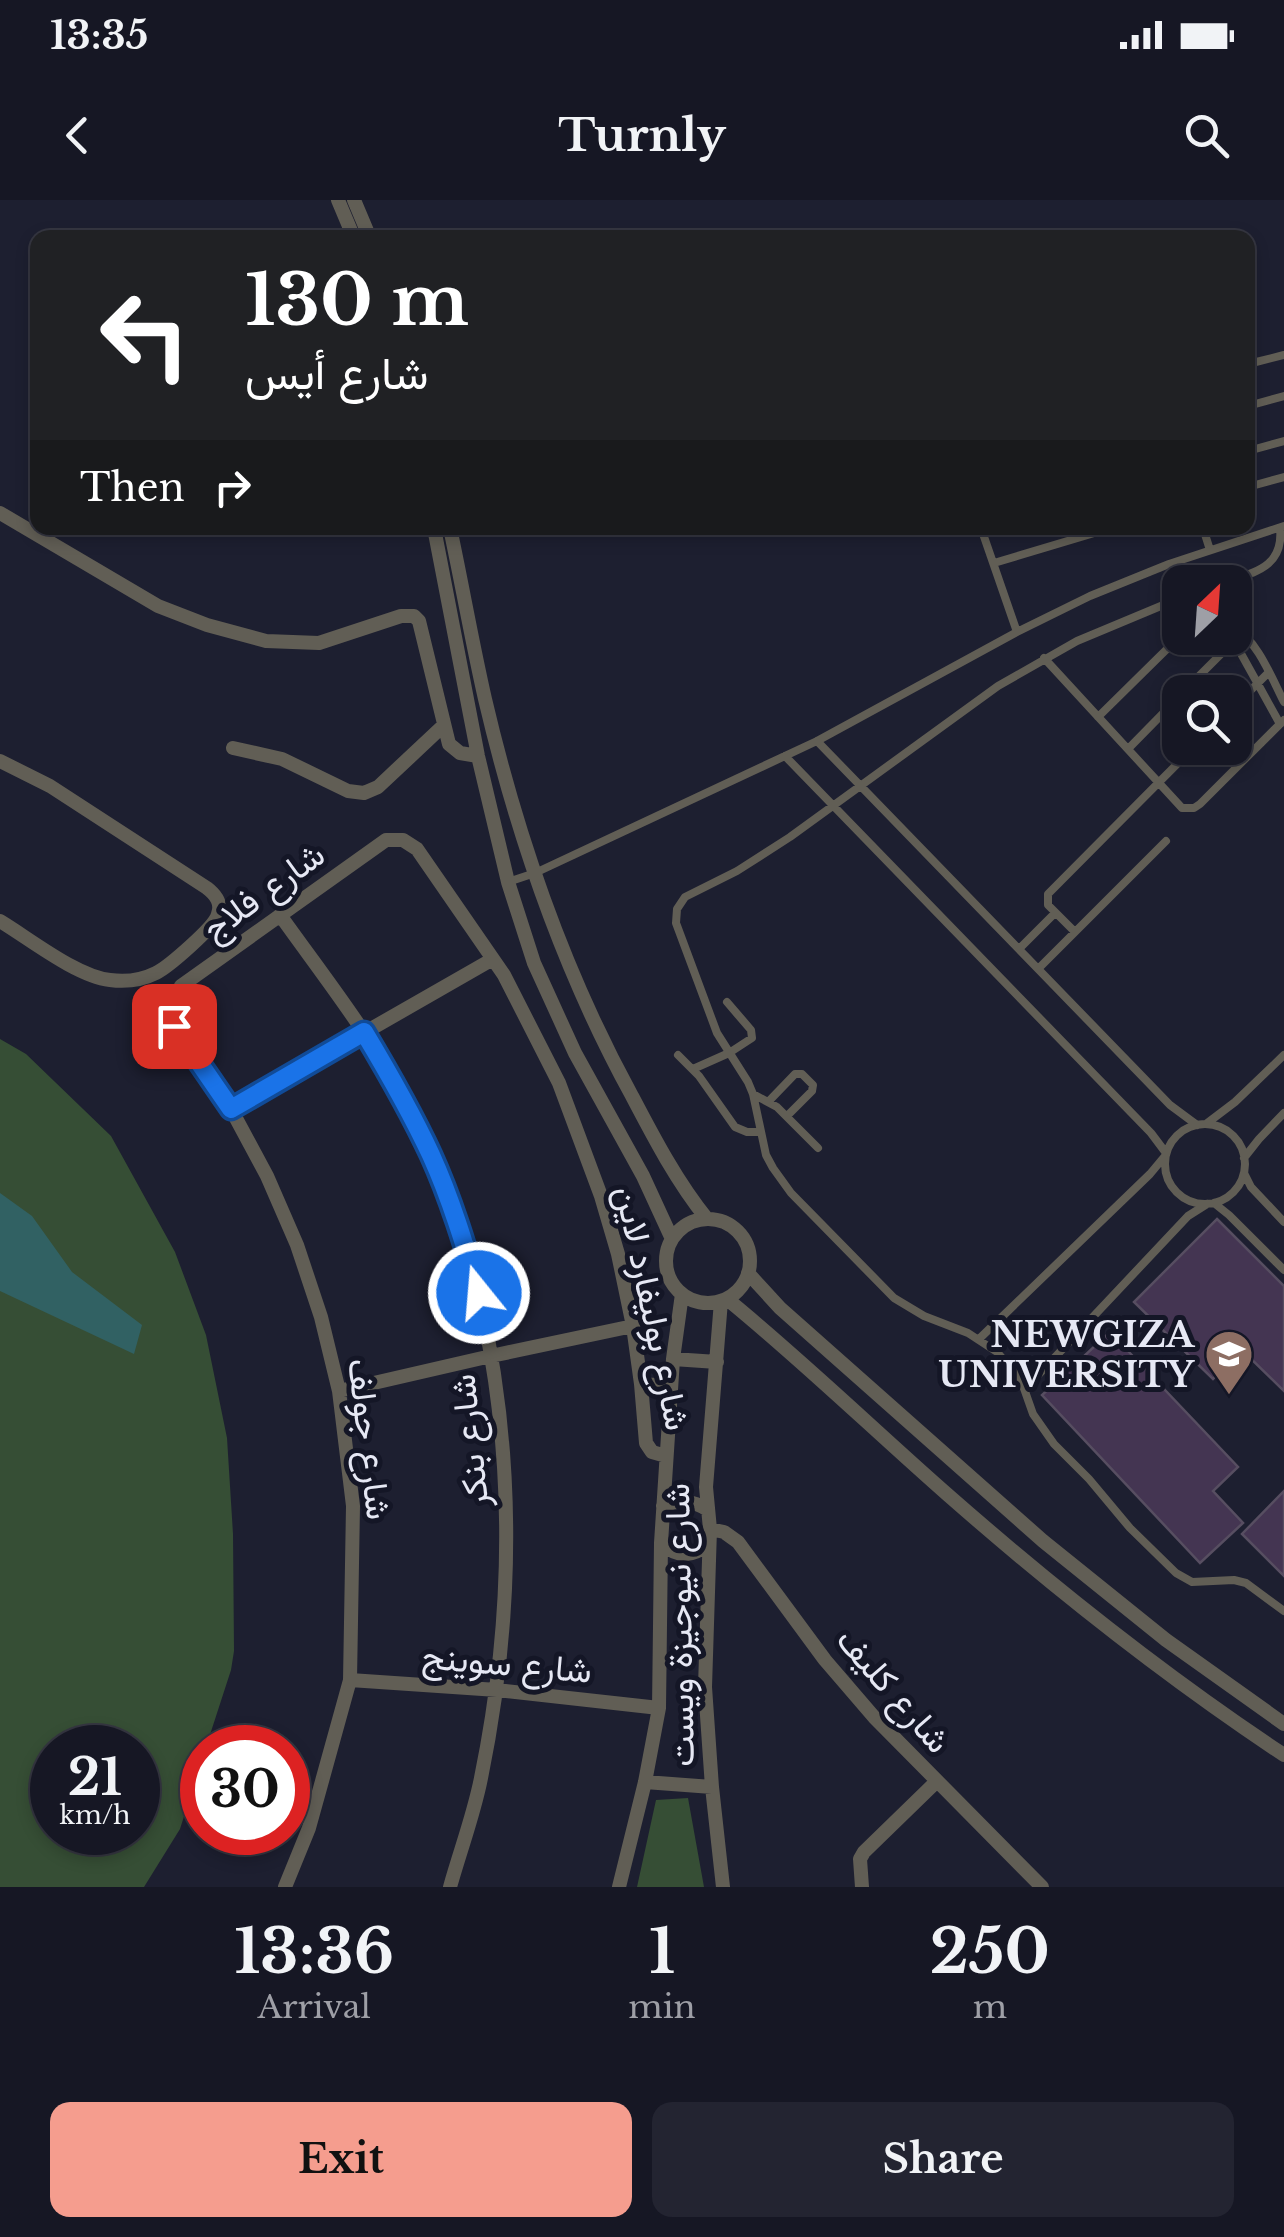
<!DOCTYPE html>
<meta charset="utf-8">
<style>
:root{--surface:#161724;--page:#232431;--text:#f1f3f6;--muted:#9e9fa6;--line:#353641;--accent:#f59d8e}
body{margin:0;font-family:"Libre Baskerville",Vazirmatn,serif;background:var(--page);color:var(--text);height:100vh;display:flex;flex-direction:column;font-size:38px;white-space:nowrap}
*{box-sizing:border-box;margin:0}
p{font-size:32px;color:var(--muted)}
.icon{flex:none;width:55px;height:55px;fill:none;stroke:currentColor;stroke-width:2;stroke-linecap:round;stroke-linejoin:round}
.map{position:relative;height:1687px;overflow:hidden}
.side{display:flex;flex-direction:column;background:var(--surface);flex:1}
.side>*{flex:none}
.guide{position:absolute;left:30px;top:30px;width:1225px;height:305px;border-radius:20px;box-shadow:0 5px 15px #0003,0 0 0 2px var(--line);background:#202124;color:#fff;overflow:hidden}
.needle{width:65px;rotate:25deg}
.buttons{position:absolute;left:1162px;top:365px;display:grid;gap:20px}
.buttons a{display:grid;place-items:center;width:90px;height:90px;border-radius:20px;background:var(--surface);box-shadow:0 5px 15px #0003,0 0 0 2px var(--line);font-size:50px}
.speed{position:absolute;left:30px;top:1525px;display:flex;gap:20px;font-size:50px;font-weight:700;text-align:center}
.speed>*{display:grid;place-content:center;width:130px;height:130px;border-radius:50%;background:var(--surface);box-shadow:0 5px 15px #0003,0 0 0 2px var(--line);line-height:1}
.speed small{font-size:25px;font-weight:400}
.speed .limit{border:15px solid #d22;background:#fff;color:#111}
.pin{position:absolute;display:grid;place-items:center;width:85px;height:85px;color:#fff;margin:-42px;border-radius:20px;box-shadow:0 5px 15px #0006}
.me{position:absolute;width:110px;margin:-55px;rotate:343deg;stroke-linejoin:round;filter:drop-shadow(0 0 8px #0008)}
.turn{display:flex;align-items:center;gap:35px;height:210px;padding:0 50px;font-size:45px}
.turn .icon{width:130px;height:130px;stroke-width:2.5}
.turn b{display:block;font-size:70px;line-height:85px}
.then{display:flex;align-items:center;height:95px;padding:0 50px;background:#0003;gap:20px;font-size:38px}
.eta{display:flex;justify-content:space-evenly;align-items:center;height:170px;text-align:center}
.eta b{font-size:60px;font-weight:700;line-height:70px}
.cta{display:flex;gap:20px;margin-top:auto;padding:20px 50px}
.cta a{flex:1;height:115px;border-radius:20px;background:var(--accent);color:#111;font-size:40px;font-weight:700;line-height:115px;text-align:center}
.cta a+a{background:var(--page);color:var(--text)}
.status{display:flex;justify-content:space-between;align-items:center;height:70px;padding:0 50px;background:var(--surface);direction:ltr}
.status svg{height:28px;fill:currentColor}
header{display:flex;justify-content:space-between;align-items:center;height:130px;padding:0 50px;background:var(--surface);font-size:45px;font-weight:700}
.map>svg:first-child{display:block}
.green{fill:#364e35;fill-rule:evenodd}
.water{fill:#316163}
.building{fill:#443552;stroke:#574e61;stroke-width:2.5}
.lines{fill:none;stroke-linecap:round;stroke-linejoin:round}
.service{stroke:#615e55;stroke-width:8}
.minor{stroke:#615e55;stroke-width:14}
.route-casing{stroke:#114b97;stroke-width:25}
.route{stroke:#1a73e8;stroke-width:18}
.labels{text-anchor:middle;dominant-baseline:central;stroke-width:10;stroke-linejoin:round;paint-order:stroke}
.street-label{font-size:35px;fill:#e6e8f4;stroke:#141626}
.poi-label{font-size:35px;font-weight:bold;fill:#e6e8f4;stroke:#141626;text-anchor:end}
</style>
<div class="status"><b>13:35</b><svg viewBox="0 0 49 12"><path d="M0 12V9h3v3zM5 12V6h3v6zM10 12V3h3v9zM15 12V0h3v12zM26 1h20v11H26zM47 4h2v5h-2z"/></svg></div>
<header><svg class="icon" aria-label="back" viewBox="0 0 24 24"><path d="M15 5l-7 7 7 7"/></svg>Turnly<svg class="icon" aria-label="search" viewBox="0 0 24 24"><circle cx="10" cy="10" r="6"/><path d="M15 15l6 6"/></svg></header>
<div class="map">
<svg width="1284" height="1687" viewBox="0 0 1284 1687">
<rect width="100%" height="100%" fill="#1d1f30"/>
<!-- green -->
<path class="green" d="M0 839 26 854 111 936 175 1052 206 1135 227 1238 233 1334 234 1451 231 1470 206 1547 202 1548V1560L180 1629 144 1687H0ZM52 1548H138V1632H52Z
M688 1598 704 1687H637L656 1600Z"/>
<!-- water -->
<path class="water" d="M0 993 32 1016 72 1072 142 1125 134 1154 0 1091Z"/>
<!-- building -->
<path class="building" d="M1217 1019 1284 1086V1191L1242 1150 1213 1179 1134 1102Z
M1110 1132 1238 1267 1213 1291 1243 1323 1200 1363 1042 1195Z
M1284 1291V1376L1242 1334Z"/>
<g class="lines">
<!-- service -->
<path class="service" d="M1248 164 1284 155
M1248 206 1284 196
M1248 251 1284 241
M1248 287 1284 277
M981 328 1017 432
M1203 328 1210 350
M994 363 1111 328
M1226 382C1255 372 1284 367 1280 328
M1180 398 1077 441 998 486 790 637 737 671 685 697 677 709 676 723 717 833 748 882 753 894 766 955 773 968 791 993 894 1098 924 1116 968 1133 997 1152 1021 1180 1033 1214 1054 1244 1089 1279 1130 1328 1176 1373 1192 1382 1234 1380 1246 1383 1284 1411
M1235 429C1257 439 1273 481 1284 502
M1234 441 1280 524
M1044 458 1182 608H1194L1200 604 1284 520
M1183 492 1236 439
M1235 506 1268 473
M1098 517 1166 450 1183 438
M817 541 1170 905 1197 925
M1128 549 1180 496
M785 556 1151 933 1166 953
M508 682 535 673 817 541 1017 432 1090 396 1169 364 1284 326
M1075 732 1048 705V694L1193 548
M1020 748 1055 713
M1039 768 1166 641
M678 855 699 876 735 927 747 932H761
M693 869 729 853 752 838 751 830 727 802
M753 894 777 907 818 948
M769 901 795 874H802L813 885 812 891 787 916
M1206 924 1235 902 1284 855
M1165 964a40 40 0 1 1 80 0a40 40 0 1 1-80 0Z
M1244 958 1259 939 1284 913
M1244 973 1251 987 1284 1022
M1214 1003 1229 1015 1284 1070
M979 1139 1150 974 1165 956
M1025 1189 1188 1016 1207 1004"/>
<!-- minor -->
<path class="minor" d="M338 0 354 38
M354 0 370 38
M0 313 158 406 207 425 266 441 319 443 401 416H414L419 421 449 544 460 553 478 556
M434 328 478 556 508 682 534 763 575 853 643 976 672 1039
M450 328C462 384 472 442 485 499 517 636 564 772 632 896 654 938 677 982 707 1019
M233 548 282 559 348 591 364 593 378 587 444 525
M0 561 50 586 207 688C216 695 222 703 218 714 215 727 168 767 156 773 142 780 125 782 110 780 76 776 30 739 0 721
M280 715C322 774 369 833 403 898 435 960 464 1027 479 1095 516 1256 514 1417 481 1578 474 1614 460 1651 450 1687
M231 909 493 759
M666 1061a42 42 0 1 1 84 0a42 42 0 1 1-84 0Z
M748 1073 780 1108 1043 1341 1166 1440 1284 1524
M727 1099C803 1161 874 1230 948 1295 1055 1389 1165 1476 1284 1555
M721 1101 706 1287 710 1329 705 1487 712 1587 723 1687
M673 1159 717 1162
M641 1184 671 1186
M339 1191 491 1156 633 1126
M663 1306C680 1299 692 1300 708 1310
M710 1329 724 1332 738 1342 825 1460 874 1517 1042 1687
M661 1343C677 1358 693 1358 709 1343
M350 1480 497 1490 659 1508
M645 1582 712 1587
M285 1687 309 1628 350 1480 353 1306 339 1191 321 1117 297 1045 267 976 231 909 175 825 172 804 181 786 386 640H403L417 649 504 775 559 883 601 996 618 1054 633 1126 641 1184 646 1243 652 1252 666 1256
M619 1687 645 1582 659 1508 661 1343 673 1159 682 1094
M862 1687 860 1659 864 1652 936 1582"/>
</g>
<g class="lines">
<!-- route casing -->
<g class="route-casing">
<path id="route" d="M174 826 231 909 364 832C388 872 411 912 431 955 451 999 465 1046 479 1093"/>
</g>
<!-- route -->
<use href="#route" class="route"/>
</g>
<!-- icons -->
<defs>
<g id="university-pin" transform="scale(2.5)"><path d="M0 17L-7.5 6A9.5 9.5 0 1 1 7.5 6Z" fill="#8d6e63" stroke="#141626"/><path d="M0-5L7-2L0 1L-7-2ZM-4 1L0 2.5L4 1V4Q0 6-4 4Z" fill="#fff"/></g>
</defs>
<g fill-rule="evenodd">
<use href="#university-pin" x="1229" y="1154"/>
</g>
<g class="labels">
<!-- street labels -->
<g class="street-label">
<text transform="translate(263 691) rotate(-36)">شارع فلاج</text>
<text transform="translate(653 1108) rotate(78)">شارع بوليفارد لاين</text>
<text transform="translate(370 1239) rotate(83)">شارع جولف</text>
<text transform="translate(469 1241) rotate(-96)">شارع بنكر</text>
<text transform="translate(679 1425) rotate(-91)">شارع نيوجيزة ويست</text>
<text transform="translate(507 1463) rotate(5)">شارع سوينج</text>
<text transform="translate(894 1490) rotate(49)">شارع كليف</text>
</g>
<!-- poi labels -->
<g class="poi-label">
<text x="1194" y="1134">NEWGIZA<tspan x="1194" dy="40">UNIVERSITY</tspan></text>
</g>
</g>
</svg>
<div class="buttons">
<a><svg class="needle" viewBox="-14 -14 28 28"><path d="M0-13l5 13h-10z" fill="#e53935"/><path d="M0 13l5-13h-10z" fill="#9e9fa6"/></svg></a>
<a><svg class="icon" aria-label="search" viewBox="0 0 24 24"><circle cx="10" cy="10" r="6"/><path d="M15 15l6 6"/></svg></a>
</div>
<div class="speed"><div>21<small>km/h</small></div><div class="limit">30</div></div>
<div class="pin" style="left:174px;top:826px;background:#d93025"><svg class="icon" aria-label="arrive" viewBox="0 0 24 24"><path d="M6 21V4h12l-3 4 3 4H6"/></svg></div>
<svg class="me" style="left:479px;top:1093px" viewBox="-20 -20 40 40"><circle r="17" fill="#1a73e8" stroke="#fff" stroke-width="3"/><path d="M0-11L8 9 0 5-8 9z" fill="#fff"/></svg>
<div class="guide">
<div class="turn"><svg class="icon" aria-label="left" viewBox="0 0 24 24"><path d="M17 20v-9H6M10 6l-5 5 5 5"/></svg><div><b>130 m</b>شارع أيس</div></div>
<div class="then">Then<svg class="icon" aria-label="right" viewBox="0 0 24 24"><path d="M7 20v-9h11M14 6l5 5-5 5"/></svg></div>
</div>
</div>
<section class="side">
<div class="eta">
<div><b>13:36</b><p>Arrival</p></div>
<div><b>1</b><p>min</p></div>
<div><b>250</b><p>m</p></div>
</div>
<div class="cta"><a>Exit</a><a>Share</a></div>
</section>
